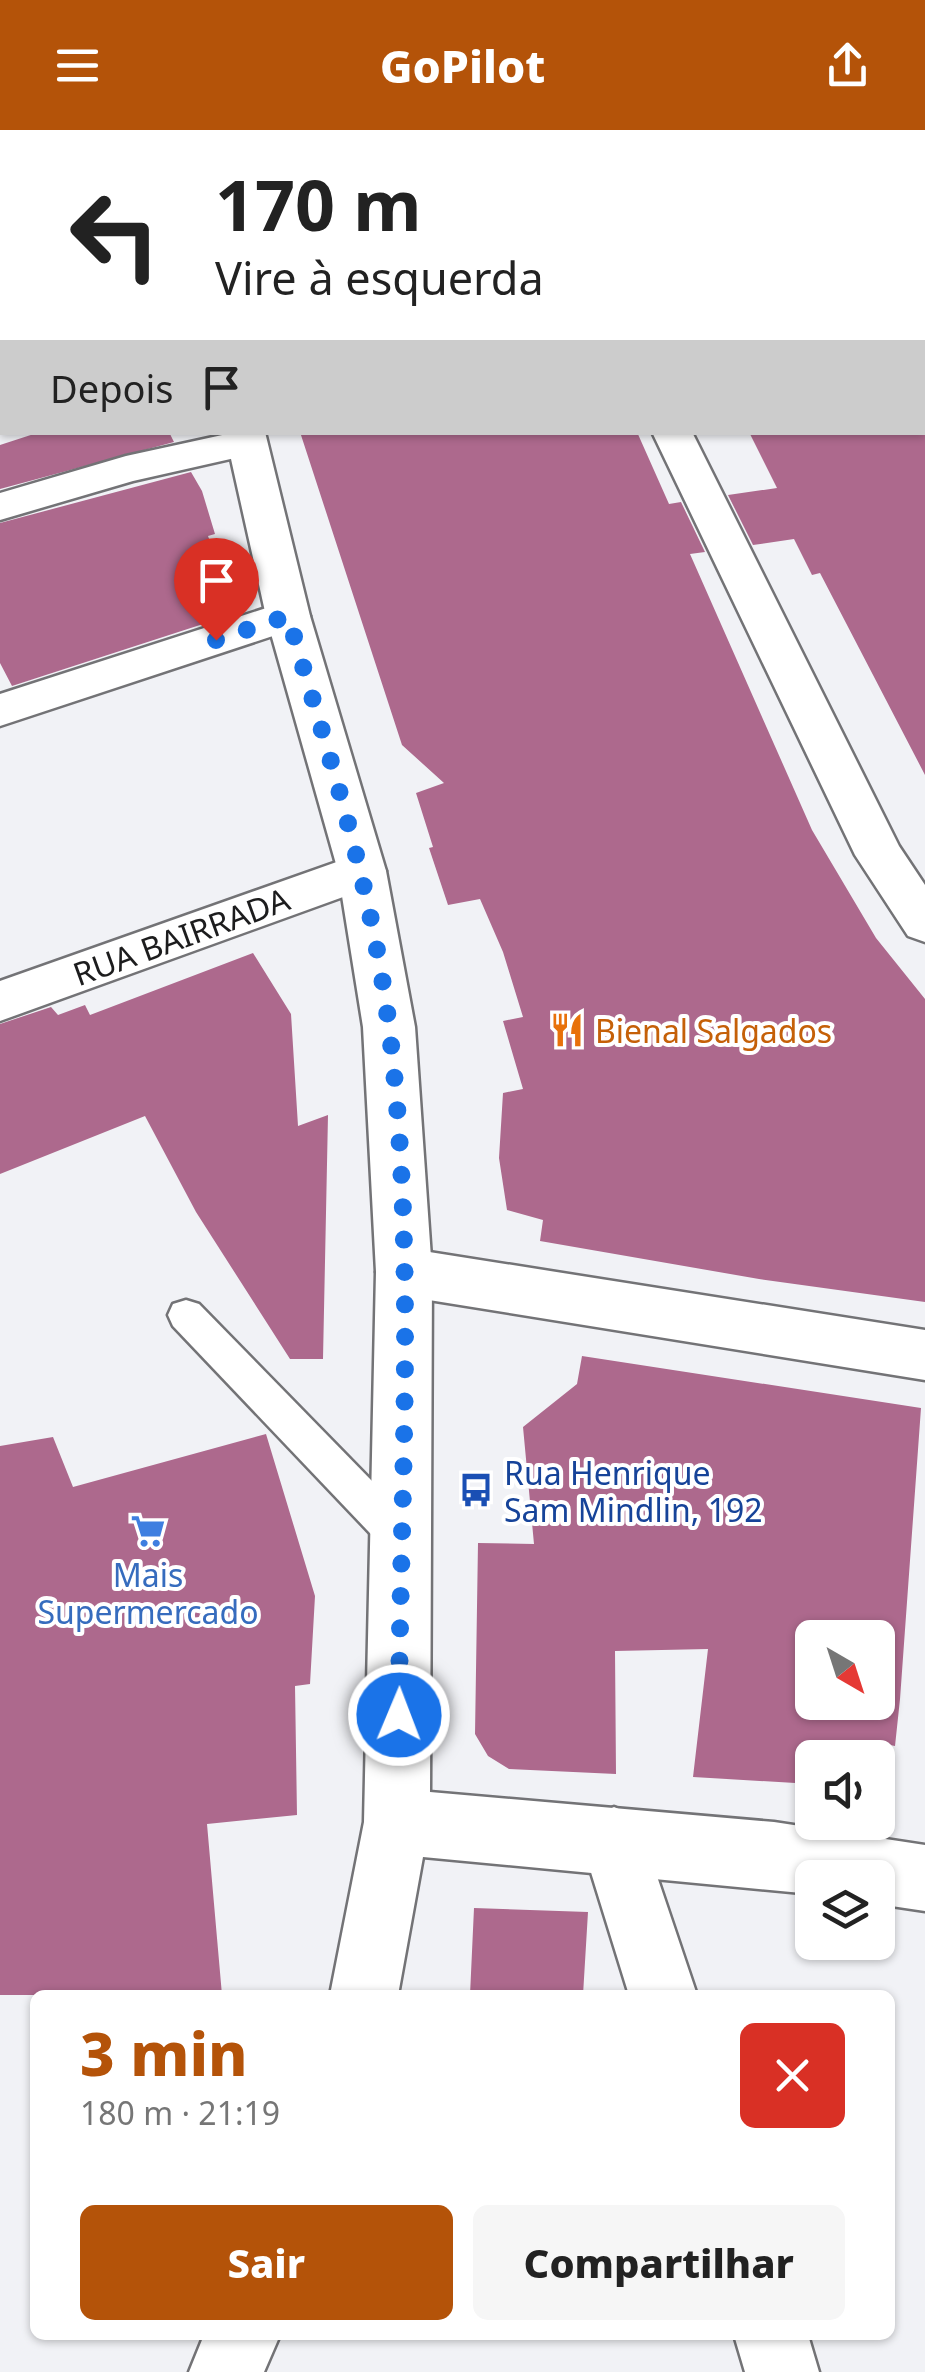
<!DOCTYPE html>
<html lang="pt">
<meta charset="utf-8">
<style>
:root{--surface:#fff;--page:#f6f6f6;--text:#222;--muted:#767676;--accent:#b45309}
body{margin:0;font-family:"Noto Sans",sans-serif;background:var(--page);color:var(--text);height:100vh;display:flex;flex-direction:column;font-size:38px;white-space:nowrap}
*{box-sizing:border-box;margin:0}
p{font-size:32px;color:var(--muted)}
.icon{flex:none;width:55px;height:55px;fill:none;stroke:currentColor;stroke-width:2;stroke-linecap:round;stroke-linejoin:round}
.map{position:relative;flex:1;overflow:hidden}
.panel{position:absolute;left:30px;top:1860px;width:865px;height:350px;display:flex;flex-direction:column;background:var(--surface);border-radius:15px;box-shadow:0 2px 8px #0004}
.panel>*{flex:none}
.guide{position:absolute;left:0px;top:0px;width:925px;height:305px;box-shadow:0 2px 8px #0004;background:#fff;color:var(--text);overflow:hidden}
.needle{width:65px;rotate:141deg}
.fabs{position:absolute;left:795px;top:1490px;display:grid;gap:20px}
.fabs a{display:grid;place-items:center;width:100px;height:100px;border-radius:15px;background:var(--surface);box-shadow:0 2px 8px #0004;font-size:50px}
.pin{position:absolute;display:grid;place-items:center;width:85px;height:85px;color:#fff;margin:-102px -42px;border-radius:50% 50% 50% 0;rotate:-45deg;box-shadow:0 0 10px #0007}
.pin .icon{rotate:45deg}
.me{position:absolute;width:110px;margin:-55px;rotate:1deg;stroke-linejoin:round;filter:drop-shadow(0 0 8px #0008)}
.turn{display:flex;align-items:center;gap:35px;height:210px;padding:0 50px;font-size:45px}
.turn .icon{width:130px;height:130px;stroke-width:2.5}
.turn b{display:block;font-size:70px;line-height:85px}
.then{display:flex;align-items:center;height:95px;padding:0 50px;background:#0003;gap:20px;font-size:38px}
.round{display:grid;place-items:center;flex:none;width:105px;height:105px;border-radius:15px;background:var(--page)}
.summary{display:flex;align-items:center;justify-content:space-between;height:170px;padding:0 50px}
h1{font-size:60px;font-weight:800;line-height:75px;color:var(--accent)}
.button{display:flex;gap:20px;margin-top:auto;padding:20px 50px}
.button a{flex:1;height:115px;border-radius:15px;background:var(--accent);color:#fff;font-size:40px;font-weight:800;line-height:115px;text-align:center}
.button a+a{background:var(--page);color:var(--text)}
header{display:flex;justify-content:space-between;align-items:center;height:130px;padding:0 50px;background:var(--accent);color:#fff;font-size:45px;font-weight:800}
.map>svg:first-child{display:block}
.building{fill:#ad698d;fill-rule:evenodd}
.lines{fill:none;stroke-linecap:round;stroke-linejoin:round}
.lane-casing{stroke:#737376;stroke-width:5}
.street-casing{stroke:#737376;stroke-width:5}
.secondary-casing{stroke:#737376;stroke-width:5}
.lane{fill:#fff;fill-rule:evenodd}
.street{fill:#fff;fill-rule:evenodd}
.secondary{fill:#fff;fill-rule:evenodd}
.route{stroke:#1a73e8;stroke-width:18;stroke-dasharray:0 32.4}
.labels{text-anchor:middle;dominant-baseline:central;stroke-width:8;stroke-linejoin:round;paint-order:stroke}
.street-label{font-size:32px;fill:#1c1c1d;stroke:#fff}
.food-label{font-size:32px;fill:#c56008;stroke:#fff;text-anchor:start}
.transit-label{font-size:32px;fill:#164399;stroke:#fff;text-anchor:start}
.shop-label{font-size:32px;fill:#366cbe;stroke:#fff}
</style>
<header><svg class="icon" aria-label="menu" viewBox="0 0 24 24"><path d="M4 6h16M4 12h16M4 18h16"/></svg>GoPilot<svg class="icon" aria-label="share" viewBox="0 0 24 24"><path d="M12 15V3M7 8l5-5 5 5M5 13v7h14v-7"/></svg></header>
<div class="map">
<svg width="925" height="2242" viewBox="0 0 925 2242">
<rect width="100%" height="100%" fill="#f1f2f6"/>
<!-- building -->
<path class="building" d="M40 302H169L174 312 0 359V315Z
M300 302H637L669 374 681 372 705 422 690 424 812 700 876 808 925 869V1172L759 1149 540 1111 543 1090 507 1080 499 1028 503 963 523 959 503 891 523 887 503 822 480 769 448 775 429 718 433 717 416 663 444 653 402 615Z
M749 302H925V645L820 443 812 445 794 409 753 415 728 365 777 358Z
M191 342 202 361 215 404 208 406 237 483 12 556 0 533V393Z
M253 823 291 884 298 996 328 985 323 1229H290L196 1082 145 986 0 1044V894L51 877 58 885 85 875 90 885Z
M582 1226 921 1278 900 1569 895 1616 890 1615 887 1660 878 1659V1628H812V1654L693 1647 708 1519 615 1521 616 1644 509 1639 488 1626 475 1604 478 1413 534 1414 523 1297 577 1254ZM812 1508H878V1572H812Z
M266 1304 315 1466 310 1554 295 1556 297 1685 207 1694 222 1865H0V1316L53 1307 73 1357Z
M474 1778 588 1782 583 1865H470Z"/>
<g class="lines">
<!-- lane casing -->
<g class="lane-casing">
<path id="lane" d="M186 1170 199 1174 415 1395 420 1408 415 1421 401 1426 387 1421 173 1196 168 1185 173 1174Z"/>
</g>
<!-- street casing -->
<g class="street-casing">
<path id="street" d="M91 0H127L128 2H93Z
M459 0H496L498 2H461Z
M236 302 261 304 267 313 261 322 133 351 0 390V363L126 326Z
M652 302H692L899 716 925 755V812L908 806 855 725Z
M288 471 303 476 310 486 303 496 0 596V564Z
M362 723 379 728 386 741 379 754 0 891V851Z
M404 1118 925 1200V1250L404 1166 384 1159 376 1142 384 1125Z
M614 1677 637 1687 697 1865H629L581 1710 591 1687Z
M734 2205H808L819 2242H745Z"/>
</g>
<!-- secondary casing -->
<g class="secondary-casing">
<path id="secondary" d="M880 0H916L918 2H882Z
M922 27 925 28V53L922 52Z
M0 102H2V125H0Z
M225 302H265L310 486 386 741 415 897 432 1142 430 1662 774 1692 925 1715V1781L878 1774V1748H812V1764L423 1727 398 1865H330L364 1692 376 1142 363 897 338 741 266 486Z
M204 2205H280L264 2242H189Z"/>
</g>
<!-- lane -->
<use href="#lane" class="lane"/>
<!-- street -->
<use href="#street" class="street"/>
<!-- secondary -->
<use href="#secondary" class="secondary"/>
</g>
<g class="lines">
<!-- route -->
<path class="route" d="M216 510 288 486C328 622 372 757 389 897 417 1125 400 1357 399 1585"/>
</g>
<!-- icons -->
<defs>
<g id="restaurant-bare" transform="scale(2.7)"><path d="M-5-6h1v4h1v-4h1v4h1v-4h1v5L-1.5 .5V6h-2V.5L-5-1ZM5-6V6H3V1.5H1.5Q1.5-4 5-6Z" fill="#e8710a" stroke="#fff" stroke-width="2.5" paint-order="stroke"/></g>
<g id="bus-bare" transform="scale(2.7)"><path d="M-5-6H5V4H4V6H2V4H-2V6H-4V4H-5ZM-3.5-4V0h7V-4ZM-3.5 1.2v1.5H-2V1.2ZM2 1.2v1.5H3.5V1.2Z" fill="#1a4fb4" stroke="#fff" stroke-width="2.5" paint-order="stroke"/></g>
<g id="supermarket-bare" transform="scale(2.7)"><path d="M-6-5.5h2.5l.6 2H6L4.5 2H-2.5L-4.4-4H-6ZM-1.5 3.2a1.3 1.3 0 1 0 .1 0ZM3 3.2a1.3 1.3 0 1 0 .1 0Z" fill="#3f7fe0" stroke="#fff" stroke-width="2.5" paint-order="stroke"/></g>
</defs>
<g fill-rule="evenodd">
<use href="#restaurant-bare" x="567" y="900"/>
<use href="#bus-bare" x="476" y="1360"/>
<use href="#supermarket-bare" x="148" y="1401"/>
</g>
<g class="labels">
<!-- street labels -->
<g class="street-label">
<text transform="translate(181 806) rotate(-20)">RUA BAIRRADA</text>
</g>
<!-- food labels -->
<g class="food-label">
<text x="595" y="900">Bienal Salgados</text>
</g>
<!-- transit labels -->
<g class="transit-label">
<text x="504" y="1342">Rua Henrique<tspan x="504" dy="37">Sam Mindlin, 192</tspan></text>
</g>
<!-- shop labels -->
<g class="shop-label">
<text x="148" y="1444">Mais<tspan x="148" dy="37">Supermercado</tspan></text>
</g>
</g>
</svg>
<div class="fabs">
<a><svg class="needle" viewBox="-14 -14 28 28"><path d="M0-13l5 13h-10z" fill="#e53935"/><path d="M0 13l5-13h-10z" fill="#767676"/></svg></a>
<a><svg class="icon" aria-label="sound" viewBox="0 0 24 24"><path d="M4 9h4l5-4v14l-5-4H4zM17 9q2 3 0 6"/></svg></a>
<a><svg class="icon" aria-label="layers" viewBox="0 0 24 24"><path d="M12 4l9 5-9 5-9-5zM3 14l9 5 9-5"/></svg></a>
</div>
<div class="pin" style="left:216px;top:510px;background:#d93025"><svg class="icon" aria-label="arrive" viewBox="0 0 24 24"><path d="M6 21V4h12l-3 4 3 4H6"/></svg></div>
<svg class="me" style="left:399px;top:1585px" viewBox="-20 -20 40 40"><circle r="17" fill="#1a73e8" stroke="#fff" stroke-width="3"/><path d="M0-11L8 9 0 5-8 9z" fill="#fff"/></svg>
<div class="guide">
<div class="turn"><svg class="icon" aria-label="left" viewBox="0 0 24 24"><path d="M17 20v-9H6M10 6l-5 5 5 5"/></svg><div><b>170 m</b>Vire à esquerda</div></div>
<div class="then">Depois<svg class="icon" aria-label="arrive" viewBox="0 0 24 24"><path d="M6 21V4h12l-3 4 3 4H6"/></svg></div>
</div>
<section class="panel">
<div class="summary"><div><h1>3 min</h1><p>180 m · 21:19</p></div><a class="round" style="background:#d93025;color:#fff"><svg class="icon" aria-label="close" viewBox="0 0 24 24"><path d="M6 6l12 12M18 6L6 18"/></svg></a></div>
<div class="button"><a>Sair</a><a>Compartilhar</a></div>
</section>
</div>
